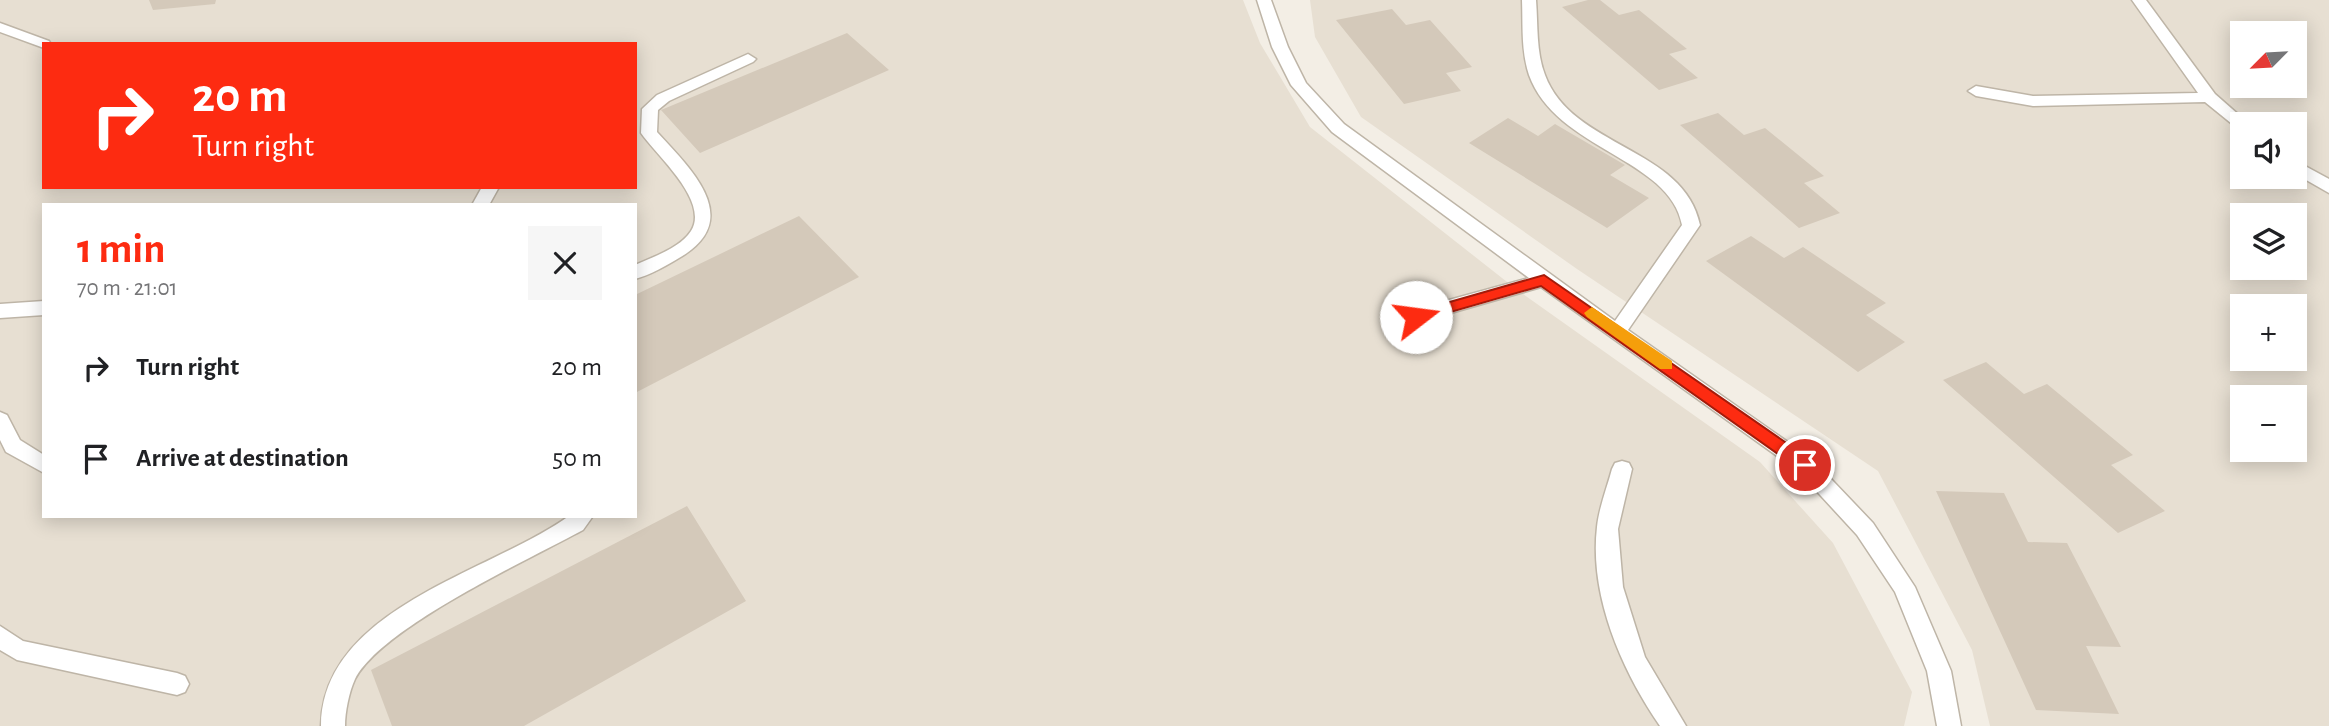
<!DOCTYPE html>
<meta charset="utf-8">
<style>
:root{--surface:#fff;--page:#f6f6f6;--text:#202124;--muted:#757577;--accent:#fd2b11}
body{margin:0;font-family:"Alegreya Sans",sans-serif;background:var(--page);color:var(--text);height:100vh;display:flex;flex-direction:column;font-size:26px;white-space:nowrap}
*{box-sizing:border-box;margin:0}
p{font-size:23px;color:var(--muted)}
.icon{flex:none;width:38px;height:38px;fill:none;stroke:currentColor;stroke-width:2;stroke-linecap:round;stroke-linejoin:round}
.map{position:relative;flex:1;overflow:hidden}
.drawer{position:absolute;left:42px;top:203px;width:595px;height:315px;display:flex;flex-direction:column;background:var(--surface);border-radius:0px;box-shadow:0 4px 18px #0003}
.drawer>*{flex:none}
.top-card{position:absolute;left:42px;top:42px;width:595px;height:147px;border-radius:0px;box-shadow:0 4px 18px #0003;background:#fd2b11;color:#fff;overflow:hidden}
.needle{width:46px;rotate:246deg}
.controls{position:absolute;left:2230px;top:21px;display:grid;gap:14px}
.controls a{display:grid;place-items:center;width:77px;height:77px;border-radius:0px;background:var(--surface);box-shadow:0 4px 18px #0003;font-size:35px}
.pin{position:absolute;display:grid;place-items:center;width:60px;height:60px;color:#fff;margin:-30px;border:4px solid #fff;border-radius:50%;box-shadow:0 2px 7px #0007}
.me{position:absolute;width:77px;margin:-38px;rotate:75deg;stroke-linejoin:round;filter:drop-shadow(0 0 5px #0008)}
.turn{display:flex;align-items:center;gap:24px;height:147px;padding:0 35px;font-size:32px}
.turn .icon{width:91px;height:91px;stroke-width:2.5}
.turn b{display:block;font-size:49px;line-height:60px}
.round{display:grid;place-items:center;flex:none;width:74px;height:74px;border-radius:0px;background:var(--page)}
.overview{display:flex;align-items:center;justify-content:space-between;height:119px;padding:0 35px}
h1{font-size:42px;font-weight:700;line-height:52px;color:var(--accent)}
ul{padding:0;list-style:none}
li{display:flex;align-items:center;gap:21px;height:91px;padding:0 35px}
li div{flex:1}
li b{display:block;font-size:26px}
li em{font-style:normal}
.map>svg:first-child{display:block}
.residential{fill:#e7dfd2;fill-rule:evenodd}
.building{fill:#d4c9ba}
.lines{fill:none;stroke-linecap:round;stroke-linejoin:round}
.service-casing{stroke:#beb5a7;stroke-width:3}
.service{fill:#fff;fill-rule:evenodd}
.route{fill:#fd2b11;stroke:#a41c0b;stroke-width:2}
.slow{fill:#f59e0b}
</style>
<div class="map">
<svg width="2329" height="726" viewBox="0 0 2329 726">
<rect width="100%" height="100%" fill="#f3eee5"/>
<!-- residential -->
<path class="residential" d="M0 0H1243L1260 43 1310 127 1516 289 1760 462 1833 543 1912 692 1904 726H0ZM44 44H635V187H44ZM44 205H635V516H44Z
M1310 0H2329V726H1990L1972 650 1878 471 1577 269 1361 117 1315 37ZM2242 33H2294V86H2242ZM2242 124H2294V177H2242ZM2242 215H2294V268H2242ZM2242 306H2294V359H2242ZM2242 397H2294V450H2242Z"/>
<!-- building -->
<path class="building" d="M149 0H216L215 4 153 10Z
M1588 0H1600L1619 15 1639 10 1687 49 1669 54 1698 78 1659 90 1562 7Z
M1392 9 1406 25 1430 20 1472 67 1446 73 1461 91 1404 104 1336 20Z
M847 33 889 70 700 153 661 110Z
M1718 113 1744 135 1765 128 1824 176 1804 183 1840 213 1799 228 1680 125Z
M1508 118 1538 136 1555 124 1625 165 1610 175 1649 198 1607 228 1469 143Z
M799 216 859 277 635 393V295Z
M1751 236 1784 258 1803 247 1886 303 1866 315 1905 342 1858 372 1706 261Z
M1986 362 2024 394 2047 384 2133 455 2111 465 2165 511 2118 533 1943 380Z
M1936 491 2004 493 2028 542 2067 543 2121 647 2086 646 2119 714 2036 710Z
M687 506 746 601 524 726H392L371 670Z"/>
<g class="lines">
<!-- service casing -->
<g class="service-casing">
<path id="service" d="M1257 0H1271L1288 47 1306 83 1344 124 1615 321 1682 225C1670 158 1556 150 1529 75 1521 51 1523 25 1522 0H1536C1538 25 1536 52 1545 75 1572 148 1684 147 1700 225L1628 330 1812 459 1873 523 1915 587 1951 671 1961 726H1937L1927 671 1895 592 1857 535 1798 471 1541 287 1416 323 1409 321 1407 316 1409 311 1529 278 1332 132 1291 85 1272 47Z
M2132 0H2146L2215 94 2248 123 2242 124V132L2205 102 2033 106 1976 96 1968 91 1976 86 2033 96 2198 93Z
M0 23 49 41 51 44H44V48L0 32Z
M748 54 756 59 753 62 669 101 658 110 657 132C692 170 745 220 679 258 666 266 650 275 635 279V265C653 257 680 248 691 231 710 201 656 155 641 133L642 109 657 95Z
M2294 160 2329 179V193L2294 173Z
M482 187H499L489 205H472Z
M44 301V315L0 318V304Z
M0 412 7 415 20 440 44 455V473L6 452 0 440Z
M1622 461 1629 463 1632 469 1618 529 1623 587 1645 657 1686 726H1660C1622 671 1589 596 1597 527 1599 507 1607 488 1612 469L1615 463Z
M569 516H593L583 530C528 560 382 627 355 679 349 692 345 712 345 726H321C322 608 491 572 569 516Z
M0 626 23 641 177 673 185 676 189 684 185 692 177 695 17 660 0 650Z"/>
</g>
<!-- service -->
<use href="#service" class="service"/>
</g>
<!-- route -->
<path class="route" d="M1544 275 1811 460 1814 465 1811 469H1799L1541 286 1416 322 1409 317 1411 313Z"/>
<!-- slow -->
<path class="slow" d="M1592 307 1672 361V369H1660L1587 317 1584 313Z"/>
</svg>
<div class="controls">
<a><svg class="needle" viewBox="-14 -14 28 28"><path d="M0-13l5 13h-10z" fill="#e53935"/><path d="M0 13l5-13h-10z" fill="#757577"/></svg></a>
<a><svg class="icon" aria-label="sound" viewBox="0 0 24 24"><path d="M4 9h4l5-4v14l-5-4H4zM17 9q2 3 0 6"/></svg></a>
<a><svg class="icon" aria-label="layers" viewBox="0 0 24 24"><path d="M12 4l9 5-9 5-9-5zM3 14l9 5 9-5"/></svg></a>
<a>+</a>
<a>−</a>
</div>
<div class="pin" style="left:1805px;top:465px;background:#d93025"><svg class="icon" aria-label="arrive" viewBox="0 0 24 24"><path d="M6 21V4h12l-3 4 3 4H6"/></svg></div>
<svg class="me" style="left:1416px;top:317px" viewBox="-20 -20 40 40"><circle r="19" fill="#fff"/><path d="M0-13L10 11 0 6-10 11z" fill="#fd2b11"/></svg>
<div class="top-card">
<div class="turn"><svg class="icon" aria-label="right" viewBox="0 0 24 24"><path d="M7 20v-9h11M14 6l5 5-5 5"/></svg><div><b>20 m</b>Turn right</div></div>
</div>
<section class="drawer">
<div class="overview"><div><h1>1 min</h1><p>70 m · 21:01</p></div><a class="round"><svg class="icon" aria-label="close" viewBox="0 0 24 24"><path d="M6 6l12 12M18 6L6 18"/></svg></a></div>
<ul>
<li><svg class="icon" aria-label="right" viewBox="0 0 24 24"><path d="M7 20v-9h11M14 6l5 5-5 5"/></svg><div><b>Turn right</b></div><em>20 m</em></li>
<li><svg class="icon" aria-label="arrive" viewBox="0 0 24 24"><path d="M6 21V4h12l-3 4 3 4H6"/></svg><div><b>Arrive at destination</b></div><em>50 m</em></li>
</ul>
</section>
</div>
